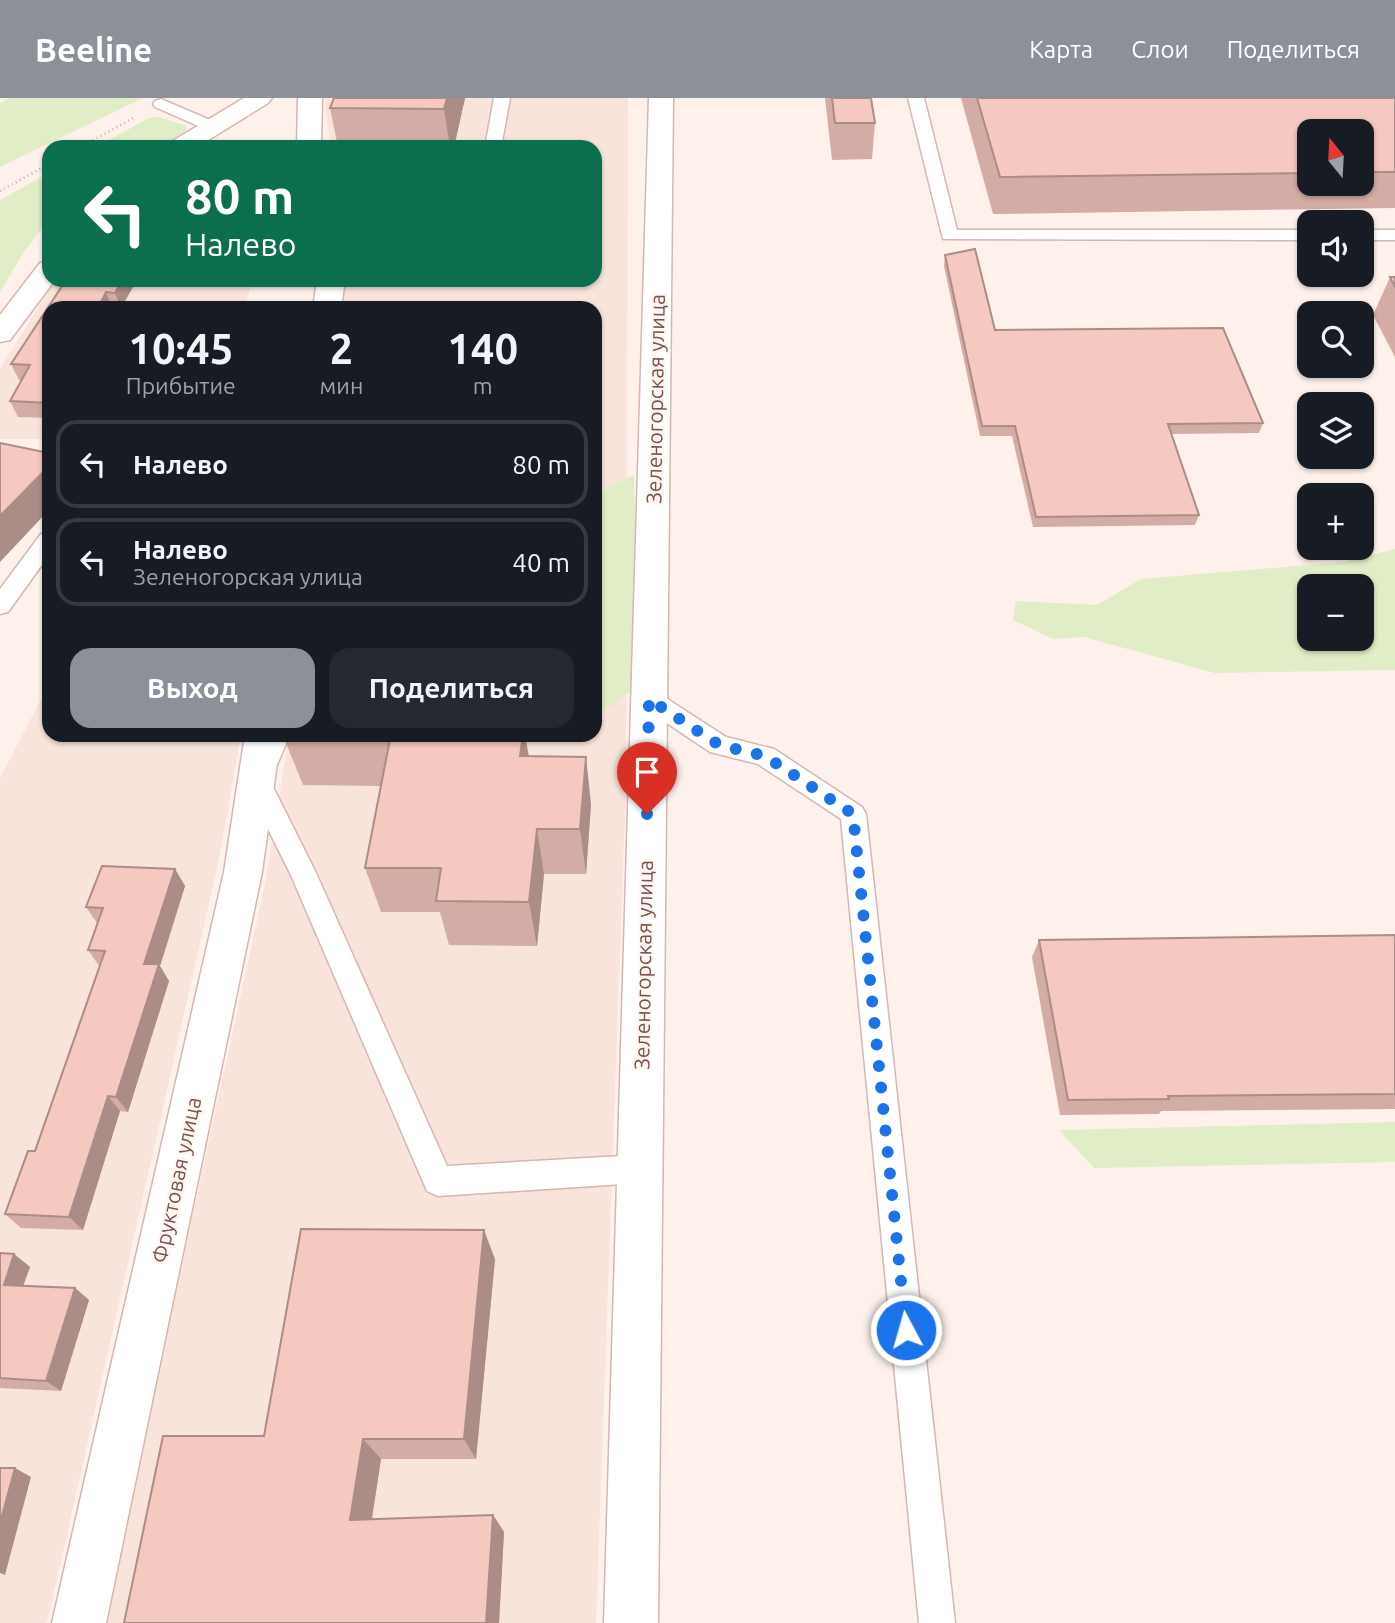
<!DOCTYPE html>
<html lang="ru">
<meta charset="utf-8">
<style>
:root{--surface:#171b24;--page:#242831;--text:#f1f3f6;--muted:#9ea1a6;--line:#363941;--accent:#8c9099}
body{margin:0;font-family:Ubuntu,sans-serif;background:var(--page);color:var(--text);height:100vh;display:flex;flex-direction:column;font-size:26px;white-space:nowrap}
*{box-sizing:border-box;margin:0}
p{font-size:23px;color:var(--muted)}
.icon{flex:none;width:38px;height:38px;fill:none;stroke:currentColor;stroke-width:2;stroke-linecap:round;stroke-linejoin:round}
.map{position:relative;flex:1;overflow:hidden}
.details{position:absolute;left:42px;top:203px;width:560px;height:441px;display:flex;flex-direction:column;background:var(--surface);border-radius:21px;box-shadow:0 2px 5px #0004}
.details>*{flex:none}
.guide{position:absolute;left:42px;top:42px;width:560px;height:147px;border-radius:21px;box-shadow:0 2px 5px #0004;background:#0b6e4f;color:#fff;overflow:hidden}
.needle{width:46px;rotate:342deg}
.fabs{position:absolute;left:1297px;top:21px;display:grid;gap:14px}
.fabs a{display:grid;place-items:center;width:77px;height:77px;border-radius:14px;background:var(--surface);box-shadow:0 2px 5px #0004;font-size:35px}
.pin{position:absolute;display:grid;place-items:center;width:60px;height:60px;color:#fff;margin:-72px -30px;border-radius:50% 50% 50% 0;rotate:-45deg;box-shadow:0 0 7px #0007}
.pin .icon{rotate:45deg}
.me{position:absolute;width:77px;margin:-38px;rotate:354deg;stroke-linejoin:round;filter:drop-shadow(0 0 5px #0008)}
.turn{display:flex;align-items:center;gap:24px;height:147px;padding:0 28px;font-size:32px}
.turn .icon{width:91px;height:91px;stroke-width:2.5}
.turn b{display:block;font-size:49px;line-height:60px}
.eta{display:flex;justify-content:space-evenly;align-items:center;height:119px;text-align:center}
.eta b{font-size:42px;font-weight:700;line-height:49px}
.button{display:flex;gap:14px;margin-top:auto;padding:14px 28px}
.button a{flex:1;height:80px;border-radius:21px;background:var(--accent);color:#fff;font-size:28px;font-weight:700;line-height:80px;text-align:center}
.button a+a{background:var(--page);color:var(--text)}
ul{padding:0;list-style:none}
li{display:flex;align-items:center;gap:21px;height:88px;margin:0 14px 10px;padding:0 14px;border:4px solid var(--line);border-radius:21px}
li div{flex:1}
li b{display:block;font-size:26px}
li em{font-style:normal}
header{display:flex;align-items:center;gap:42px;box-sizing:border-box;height:98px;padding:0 35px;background:var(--accent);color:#fff}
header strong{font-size:33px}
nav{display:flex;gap:38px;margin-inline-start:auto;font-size:24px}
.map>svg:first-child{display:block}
.residential{fill:#f8e4db}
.green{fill:#e0edc7;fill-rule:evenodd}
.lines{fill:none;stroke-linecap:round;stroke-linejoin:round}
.service-casing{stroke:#d4b7b1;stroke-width:3}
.minor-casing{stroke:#d4b7b1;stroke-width:3}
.path{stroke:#dba9a2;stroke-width:2.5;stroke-dasharray:1 3.5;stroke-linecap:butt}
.service{fill:#fff;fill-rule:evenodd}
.minor{fill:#fff;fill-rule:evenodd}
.wall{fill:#d3aca5;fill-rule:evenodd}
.shaded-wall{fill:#ac8c86}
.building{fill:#f5c8c0;stroke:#ac8c86;stroke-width:2}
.route{stroke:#1a73e8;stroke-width:12;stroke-dasharray:0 21.6}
.labels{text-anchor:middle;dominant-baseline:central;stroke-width:5;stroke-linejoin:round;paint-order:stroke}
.street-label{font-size:21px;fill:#7c4f4b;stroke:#fff7f2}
</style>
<header>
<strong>Beeline</strong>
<nav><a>Карта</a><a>Слои</a><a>Поделиться</a></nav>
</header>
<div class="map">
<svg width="1395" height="1525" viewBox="0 0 1395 1525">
<rect width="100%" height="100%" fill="#fef1eb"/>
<!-- residential -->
<path class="residential" d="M324 0H628L626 686 596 1525H104L265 786 289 637H595V210H340L344 182H595V49H331Z
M55 182H252L245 210H49V341H0V271Z
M49 586V637H241L219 761 47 1525H0V680Z"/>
<!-- green -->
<path class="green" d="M9 0H143L0 69V5Z
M159 19 186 28V34L162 49H96L149 20Z
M49 75V122L23 155 0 194V102Z
M634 377 639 587 604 613 595 610V400L610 388Z
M1395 451V572L1215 575 1084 539 1053 541 1013 522 1016 503 1097 507 1141 481 1344 464ZM1309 488H1362V541H1309Z
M1395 1024V1064L1094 1070 1059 1032Z"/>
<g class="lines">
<!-- service casing -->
<g class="service-casing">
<path id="service" d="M494 0H510L501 49H485Z
M908 0H924L957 132H1309V142L943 141Z
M161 1 217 25 219 28 217 31H205L155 9 153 6 155 3Z
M1362 132H1395V142H1362Z
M49 434V457L8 514 0 516V491L41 436Z
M649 592 658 595 726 639 774 651 862 709 866 716 955 1525H919L841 721 758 666 710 654 640 607 637 601 640 595Z
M266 637H290L270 683 316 775 447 1068 639 1057 650 1061 654 1071 650 1081 639 1085 438 1098 427 1093 290 775 244 683Z"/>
</g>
<!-- minor casing -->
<g class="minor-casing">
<path id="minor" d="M244 0H272L268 5 197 49H168L171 44Z
M298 0H322L321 49H297Z
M649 0H673L658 1525H604Z
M49 163V182H55L10 242 0 244V217L40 165Z
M317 182H345L341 210H313Z
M245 637H281L262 774 106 1525H52L224 774Z"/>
</g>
<!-- path -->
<path class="path" d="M81 49 135 19
M0 93 49 66"/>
<!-- service -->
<use href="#service" class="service"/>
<!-- minor -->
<use href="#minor" class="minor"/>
</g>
<!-- wall -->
<path class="wall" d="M465 0 454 49H338L330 10Z
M825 0H871L875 25 872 61 832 62Z
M961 0H1395V110L993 116ZM1309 33H1362V86H1309Z
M945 157 995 232 1263 325 1259 335 1172 336 1199 417 1195 427 1033 429 1012 338H980L944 168Z
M1390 179H1395V259L1373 217Z
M66 182H137L121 210H49V320L18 319 10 303 22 283 19 282 11 266Z
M525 637 529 658 591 706 586 776H544L537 848 449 847 440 814H381L365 770 381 688 303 687 284 640Z
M175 771 185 788 160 868 169 883 128 1014 120 1013 83 1132 21 1130 5 1116 35 1053 100 869 88 852 97 825 86 809Z
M1395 837V1011L1161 1013 1159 1016 1060 1017 1032 859 1039 842Z
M0 1155 14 1156 30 1169 23 1188 75 1190 89 1202 61 1293 0 1290Z
M495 1161 476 1361H381L372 1421 493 1417 504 1434 499 1525 264 1338Z"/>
<!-- shaded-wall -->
<path class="shaded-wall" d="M447 0H465L454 49H450L444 11Z
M122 182H137L121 210 115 195Z
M106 194 112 210H98Z
M49 368V412L0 464V418Z
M523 637H525L531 674 520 658Z
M586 659 591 706 586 776 580 731Z
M537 731 544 776 537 848 529 804Z
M175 771 185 788 160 868 169 883 128 1014 116 999 144 866Z
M108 998 120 1013 83 1132 69 1119Z
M484 1132 495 1161 476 1361 464 1341Z
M14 1156 30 1169 19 1199 4 1187Z
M75 1190 89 1202 61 1293 46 1283Z
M363 1341 381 1361 369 1438 350 1422Z
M15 1370 31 1379 5 1477 0 1475V1425Z
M493 1417 504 1434 499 1525H486Z"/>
<!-- building -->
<path class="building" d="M334 0H447L444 11 330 10Z
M832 0H871L875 25H835Z
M977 0H1395V74H1362V33H1309V75L1000 79Z
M975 151 995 232 1223 230 1263 325 1168 326 1199 417 1036 419 1015 328H982L945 157Z
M1390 179H1395V189Z
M66 182H122L115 195 106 194 98 210H49V305L10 303 30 267 11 266Z
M0 345 49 355V368L0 418Z
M285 637H523L520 658 586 659 580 731H537L529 804 436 803 441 770H365L390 641 284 640Z
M102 768 175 771 144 866H159L116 999 108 998 69 1119 5 1116 28 1053H35L105 853 88 852 103 810 86 809Z
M1395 837V996L1168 998 1169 1001 1068 1002 1039 842Z
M301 1131 484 1132 464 1341H363L350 1422 493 1417 486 1525H124L163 1338H264Z
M0 1155 14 1156 4 1187 75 1190 46 1283 0 1280Z
M0 1370H15L0 1425Z"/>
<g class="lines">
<!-- route -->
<path class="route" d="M647 716 649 601 719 647 765 658 853 716 906 1232"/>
</g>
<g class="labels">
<!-- street labels -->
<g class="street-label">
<text transform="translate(655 301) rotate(-89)">Зеленогорская улица</text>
<text transform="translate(643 867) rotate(-89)">Зеленогорская улица</text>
<text transform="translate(176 1082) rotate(-78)">Фруктовая улица</text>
</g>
</g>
</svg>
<div class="fabs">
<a><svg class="needle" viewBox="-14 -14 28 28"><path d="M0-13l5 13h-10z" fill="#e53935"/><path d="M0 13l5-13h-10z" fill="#9ea1a6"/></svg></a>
<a><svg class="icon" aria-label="sound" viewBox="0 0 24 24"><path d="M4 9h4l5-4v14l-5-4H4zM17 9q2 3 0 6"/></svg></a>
<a><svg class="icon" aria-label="search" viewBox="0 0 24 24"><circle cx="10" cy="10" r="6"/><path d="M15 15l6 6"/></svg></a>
<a><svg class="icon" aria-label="layers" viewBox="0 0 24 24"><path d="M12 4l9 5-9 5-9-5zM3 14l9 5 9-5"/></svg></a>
<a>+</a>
<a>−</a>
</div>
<div class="pin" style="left:647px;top:716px;background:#d93025"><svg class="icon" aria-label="arrive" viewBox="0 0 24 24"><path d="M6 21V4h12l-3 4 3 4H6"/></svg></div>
<svg class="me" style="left:906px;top:1232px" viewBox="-20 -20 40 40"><circle r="17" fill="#1a73e8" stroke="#fff" stroke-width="3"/><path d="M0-11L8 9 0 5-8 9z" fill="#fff"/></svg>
<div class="guide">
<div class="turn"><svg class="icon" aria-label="left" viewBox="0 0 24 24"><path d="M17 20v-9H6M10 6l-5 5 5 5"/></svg><div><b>80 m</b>Налево</div></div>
</div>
<section class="details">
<div class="eta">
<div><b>10:45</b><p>Прибытие</p></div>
<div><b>2</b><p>мин</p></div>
<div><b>140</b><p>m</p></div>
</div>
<ul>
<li><svg class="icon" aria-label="left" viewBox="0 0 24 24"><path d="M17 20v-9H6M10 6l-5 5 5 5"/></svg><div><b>Налево</b></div><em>80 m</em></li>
<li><svg class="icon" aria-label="left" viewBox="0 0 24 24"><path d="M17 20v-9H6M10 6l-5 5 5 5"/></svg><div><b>Налево</b><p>Зеленогорская улица</p></div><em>40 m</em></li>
</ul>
<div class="button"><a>Выход</a><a>Поделиться</a></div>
</section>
</div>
